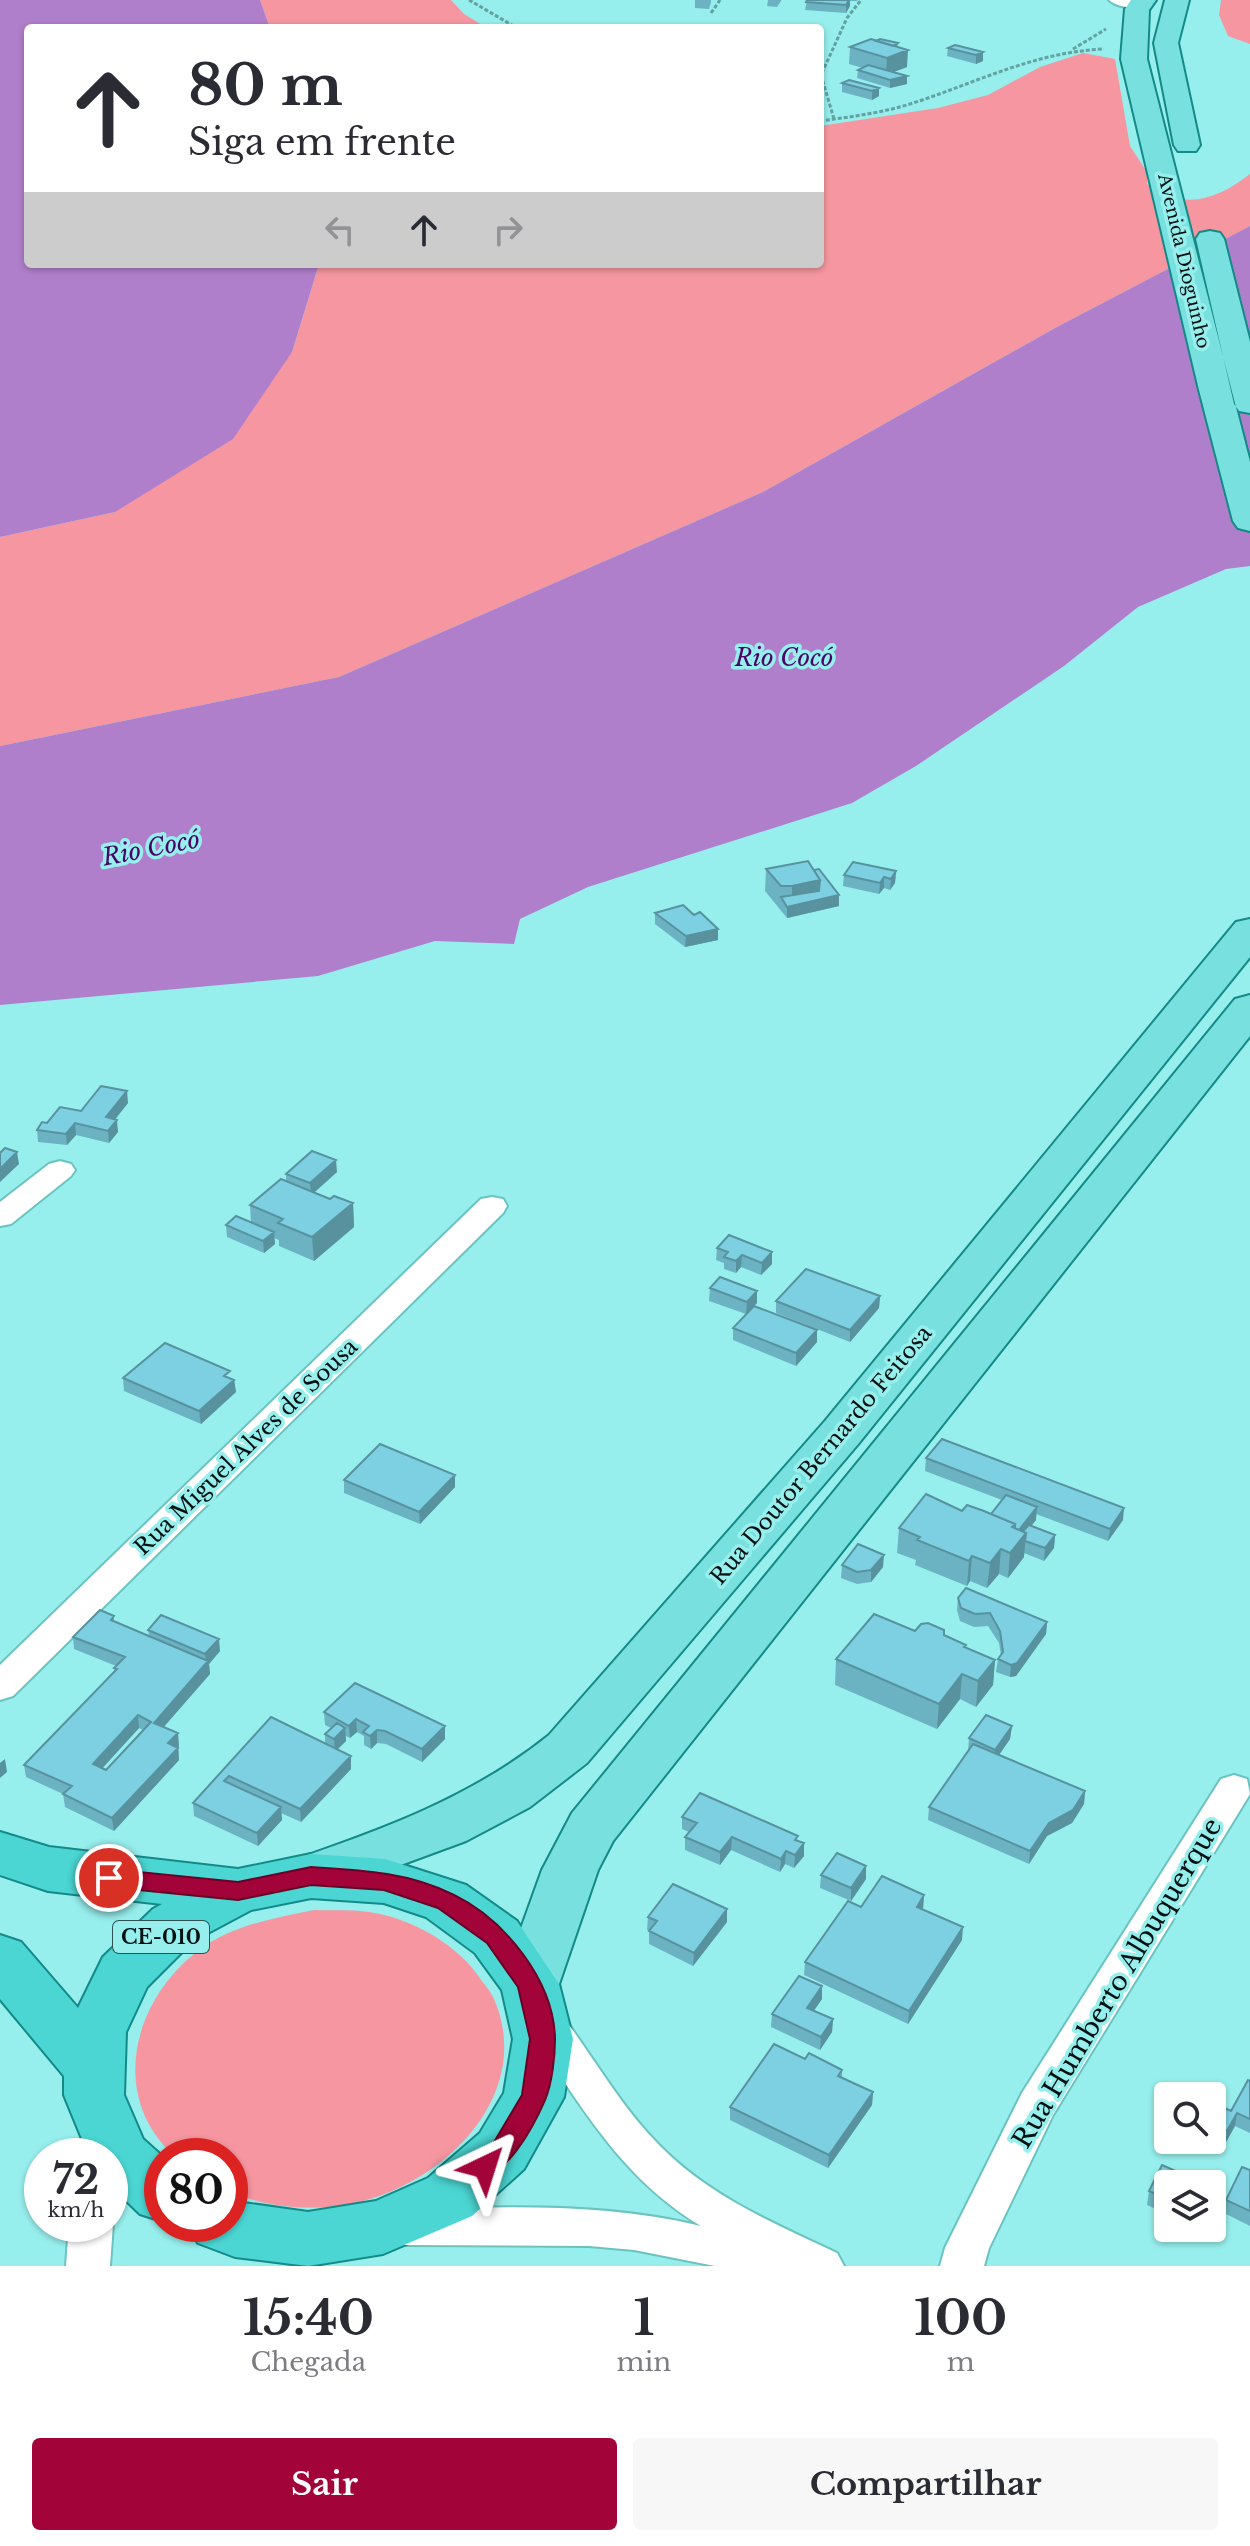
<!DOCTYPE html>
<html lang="pt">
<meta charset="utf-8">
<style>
:root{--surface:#fff;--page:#f7f7f7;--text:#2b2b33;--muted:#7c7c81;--accent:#a20339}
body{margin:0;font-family:"Libre Baskerville",serif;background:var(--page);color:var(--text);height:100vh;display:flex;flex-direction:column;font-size:30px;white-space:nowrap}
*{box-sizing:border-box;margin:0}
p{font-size:26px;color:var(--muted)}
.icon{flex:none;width:44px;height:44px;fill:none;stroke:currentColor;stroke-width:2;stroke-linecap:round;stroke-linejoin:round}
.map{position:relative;height:2266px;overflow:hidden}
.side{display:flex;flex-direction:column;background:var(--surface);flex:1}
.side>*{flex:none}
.hud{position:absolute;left:24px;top:24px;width:800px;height:244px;border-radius:8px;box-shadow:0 2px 6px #0004;background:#fff;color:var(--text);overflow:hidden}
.controls{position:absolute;left:1154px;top:2082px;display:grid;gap:16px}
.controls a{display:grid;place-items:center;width:72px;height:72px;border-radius:8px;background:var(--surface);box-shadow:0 2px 6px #0004;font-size:40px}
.speed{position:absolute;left:24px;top:2138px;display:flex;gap:16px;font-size:40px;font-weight:700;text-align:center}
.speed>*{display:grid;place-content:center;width:104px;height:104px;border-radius:50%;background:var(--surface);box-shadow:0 2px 6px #0004;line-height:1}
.speed small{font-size:20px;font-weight:400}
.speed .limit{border:12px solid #d22;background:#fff;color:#111}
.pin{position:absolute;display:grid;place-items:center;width:68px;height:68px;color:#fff;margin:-34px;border:4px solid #fff;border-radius:50%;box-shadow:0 2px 8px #0007}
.me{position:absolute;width:88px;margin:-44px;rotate:41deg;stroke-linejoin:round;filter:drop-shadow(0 0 6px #0008)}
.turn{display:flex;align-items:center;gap:28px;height:168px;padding:0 32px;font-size:36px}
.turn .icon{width:104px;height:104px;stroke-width:2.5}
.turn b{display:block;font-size:56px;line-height:68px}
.lanes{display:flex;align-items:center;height:76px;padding:0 32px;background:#0003;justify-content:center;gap:40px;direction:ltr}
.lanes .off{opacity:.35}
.eta{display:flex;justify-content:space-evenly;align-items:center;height:136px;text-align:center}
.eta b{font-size:48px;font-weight:700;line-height:56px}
.primary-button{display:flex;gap:16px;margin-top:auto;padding:16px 32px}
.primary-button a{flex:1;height:92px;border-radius:8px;background:var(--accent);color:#fff;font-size:32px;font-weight:700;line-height:92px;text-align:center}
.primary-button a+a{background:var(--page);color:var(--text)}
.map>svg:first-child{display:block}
.green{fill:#f696a0}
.water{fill:#b07fcb}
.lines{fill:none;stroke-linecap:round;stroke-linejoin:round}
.minor-casing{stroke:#6bc3c0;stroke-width:4}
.primary-casing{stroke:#148a88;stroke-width:4}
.trunk-casing{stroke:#148a88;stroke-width:4}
.path{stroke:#63a2a1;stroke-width:3;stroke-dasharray:4 2;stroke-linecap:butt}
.minor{fill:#fff;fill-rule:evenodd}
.primary{fill:#78e0de;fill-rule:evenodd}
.trunk{fill:#4bd6d3;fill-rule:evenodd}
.wall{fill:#6bb3c2;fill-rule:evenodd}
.shaded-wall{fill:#57929e}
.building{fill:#7cd0e2;stroke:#57929e;stroke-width:2;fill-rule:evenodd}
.route{fill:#a20339;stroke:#690225;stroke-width:2}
.labels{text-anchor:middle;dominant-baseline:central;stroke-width:7;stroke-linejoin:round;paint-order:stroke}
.far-street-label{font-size:18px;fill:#011;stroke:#97efed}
.shield{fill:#97efed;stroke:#2d5453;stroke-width:2}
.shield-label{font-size:20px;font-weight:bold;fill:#011}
.street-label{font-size:22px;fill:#011;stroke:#97efed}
.water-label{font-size:24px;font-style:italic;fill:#4a0565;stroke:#97efed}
.near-street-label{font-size:26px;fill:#011;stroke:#97efed}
</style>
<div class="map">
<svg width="1250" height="2266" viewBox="0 0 1250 2266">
<rect width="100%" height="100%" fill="#97efed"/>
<!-- green -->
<path class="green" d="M260 0H451L464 14 487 28H270Z
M1221 0H1250V44L1228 36 1219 15Z
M1083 53 1115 59 1130 146 1147 172V184C1185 211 1216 200 1250 174V226L1055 328 763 492 339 677 0 746V537L115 512 292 352 319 264H820V126L938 108 988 95 1040 67Z
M314 1910C333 1911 355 1909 375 1913 413 1920 454 1943 477 1974 482 1982 491 1991 494 1999 533 2089 454 2173 373 2198 328 2213 273 2210 230 2192V2156H174C108 2095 133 2000 199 1950 233 1925 274 1918 314 1910Z"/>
<!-- water -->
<path class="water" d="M0 0H260L270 28H28V264H319L292 352 233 439 115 512 0 537Z
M1250 226V566L1226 569 1138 607 1064 666 916 766 852 803 588 887 520 919 514 944 435 941 318 976 0 1005V746L339 677 763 492 1055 328Z"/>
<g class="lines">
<!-- minor casing -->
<g class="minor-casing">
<path id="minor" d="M1109 0H1148L1150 3C1141 11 1118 8 1109 0Z
M60 1161 71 1164 75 1170 71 1176 11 1224 0 1226V1202L49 1164Z
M492 1197 503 1199 507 1206 503 1213 13 1696 0 1700V1665L481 1199Z
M1234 1775 1247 1779 1250 1794 1053 2115 989 2248 984 2266H940L945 2248 1022 2093 1221 1779Z
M547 2009 561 2014C594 2058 621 2107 660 2146 709 2196 775 2224 837 2253L844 2266H715L634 2250 589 2246 405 2245 390 2240 383 2227 390 2214 405 2209C504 2207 604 2202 701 2226 639 2189 600 2136 561 2077 549 2060 536 2043 527 2025L533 2014Z
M110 2219 113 2224 110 2266H66L69 2224H110Z"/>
</g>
<!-- primary casing -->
<g class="primary-casing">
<path id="primary" d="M1131 0H1156L1149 10 1147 59 1250 462V531L1238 528 1233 521 1199 390 1121 59 1125 9Z
M1165 0H1189L1178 43 1200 145 1196 151H1178L1174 145 1154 43Z
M1210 231 1220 233 1224 239 1250 342V413L1239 411 1234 404 1196 239 1200 233Z
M1250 919V957L859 1443 587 1763 530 1807 466 1841 311 1898 291 1891 282 1876 291 1861C384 1829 472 1797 549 1735L825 1421 1236 922Z
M1250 995V1036L613 1841 598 1870 559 1984 551 2000 530 2007 509 2000 501 1984 542 1870 572 1813 1235 999Z"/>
</g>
<!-- trunk casing -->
<g class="trunk-casing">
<path id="trunk" d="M0 1832 49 1847 238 1869 311 1854 385 1859 466 1885 517 1921 559 1984 573 2039 564 2097 524 2169 472 2216 383 2254 308 2266 235 2257 198 2243 188 2224H230V2201L308 2212 376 2201 428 2178 480 2133 504 2093 513 2039 502 1990 475 1953 426 1917 384 1903 311 1898 251 1910 193 1941 147 1987 126 2032 124 2095 143 2139 162 2156V2221L140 2214 110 2185V2156H89L64 2095V2076L0 1999V1935L21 1942 78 2008 103 1957 153 1909 162 1904 48 1891 0 1875Z"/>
</g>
<!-- path -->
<path class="path" d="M469 0 517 28
M711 13 720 0
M1073 49 1106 29
M834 119 821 75 847 18 861 0
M820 121C850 117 881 113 910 104 976 83 1034 52 1104 49"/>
<!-- minor -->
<use href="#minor" class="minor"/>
<!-- primary -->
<use href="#primary" class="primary"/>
<!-- trunk -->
<use href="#trunk" class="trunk"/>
</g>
<!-- wall -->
<path class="wall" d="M695 0H711V2L709 9 695 8Z
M768 0H781V1L777 7 767 6Z
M807 0H858L857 1H850V6L846 13 805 10Z
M850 47H897L907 67 893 72 907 76V84L890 88 857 78 858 70 863 68 849 64Z
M948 48 983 52V61L976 64 947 56Z
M842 83 879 88V96L872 100 842 92Z
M766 869 814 870 839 895V906L787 918 765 891Z
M896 871 895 883 890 890 884 888 879 894 843 886 844 875Z
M655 913 694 915 718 929V940L685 947 655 924Z
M128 1103 115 1120 118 1132 109 1143 76 1135 67 1145 38 1142 37 1130 47 1123 81 1111Z
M337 1172 314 1193 330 1199 353 1203 354 1227 314 1261 279 1246V1240L274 1238 275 1244 264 1253 227 1237 226 1225 251 1223 250 1205 286 1182V1174Z
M717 1248 772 1264 761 1275 741 1267 736 1273 724 1269V1263L716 1260Z
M710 1288 757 1303 754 1306 817 1342 796 1366 733 1340V1328L746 1314 709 1301Z
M880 1296 879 1308 850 1342 776 1313V1301Z
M123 1378H230L234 1380 236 1392 201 1424 124 1391Z
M926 1458 1123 1520 1108 1541 1036 1514V1520L1031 1526 1055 1535 1054 1548 1044 1561 1024 1553V1557L1008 1578 999 1574 987 1588 970 1581 967 1586 915 1565 916 1560 897 1553 899 1528 962 1511 991 1514 1002 1500 925 1471Z
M344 1480 455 1487 420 1524 344 1493Z
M842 1565 883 1567 871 1582 857 1584 841 1578Z
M958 1598 1047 1622 1046 1634 1016 1676 1010 1677 996 1672 998 1659 1001 1655 999 1643 988 1626 974 1627 960 1621 957 1610Z
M114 1616V1621L149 1636 148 1630 220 1651 209 1664 210 1674 163 1727 178 1733 179 1760 114 1831 65 1807 63 1794 26 1777 24 1765 115 1672 114 1668 116 1666 74 1649 73 1637ZM139 1728 143 1730 106 1770 102 1769Z
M915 1631 944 1635 966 1647 995 1660 993 1685 976 1707 960 1699 937 1729 835 1685 836 1659Z
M324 1712 445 1726V1739L422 1762 386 1744 377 1743 371 1749 364 1745V1736L357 1732 350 1738 346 1736V1741L337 1749 351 1756V1769L301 1822 281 1813 282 1820 258 1846 194 1816 193 1803 271 1717 325 1744V1734L331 1728 325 1725Z
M1012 1726 1010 1739 999 1755 1085 1791 1084 1804 1072 1823 1047 1836 1029 1864 928 1820 929 1807 968 1751 969 1738Z
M682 1817 798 1841 804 1843V1856L794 1868 785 1864 780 1872 731 1850 720 1865 685 1850V1837L689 1832 682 1829Z
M866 1866V1879L851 1901 820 1888 821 1875Z
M924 1895 923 1910 962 1940 908 2024 804 1975 805 1962 861 1907Z
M727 1909V1922L693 1966 649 1944V1930H647L648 1917Z
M822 1999 814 2011 833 2019 832 2032 820 2050 771 2027 772 2014Z
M805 2059 842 2070V2077L873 2092 872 2105 828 2168 730 2120V2107Z
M1250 2081V2133L1235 2126 1225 2144 1212 2139V2102L1231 2111Z
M1162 2165 1168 2184V2204L1160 2200 1156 2209 1147 2205 1149 2191Z
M1250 2170V2226L1224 2213 1226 2200Z"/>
<!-- shaded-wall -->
<path class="shaded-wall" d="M849 0H850V6L846 13V5Z
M898 43 897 48 908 50 907 67 886 75 887 58 892 46Z
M983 52V61L976 64V55Z
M907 76V84L890 88V80Z
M879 88V96L872 100V91Z
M896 871 895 883 890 890 891 879Z
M884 877V888L879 894 880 883Z
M820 880 839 895V906L787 918V907L792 906V886Z
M718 929V940L685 947 686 936Z
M127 1091 128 1103 107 1129 106 1117Z
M117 1120 118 1132 109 1143 108 1131Z
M75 1123 76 1135 67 1145 66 1134Z
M17 1152 19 1164 0 1182V1169Z
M336 1160 337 1172 311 1195 310 1183Z
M353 1203 354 1227 314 1261 312 1237Z
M274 1232 275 1244 264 1253 263 1241Z
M772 1252V1264L761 1275 762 1263Z
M742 1255 741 1267 736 1273V1261Z
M757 1291V1303L746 1314 747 1302Z
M880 1296 879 1308 850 1342V1330Z
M817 1330V1342L796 1366V1353Z
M234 1380 236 1392 201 1424 199 1411Z
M455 1475V1487L420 1524 419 1512Z
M1037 1507 1036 1520 1021 1539 1012 1527Z
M1124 1508 1123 1520 1108 1541 1110 1529Z
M1026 1533 1024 1557 1008 1578 1010 1553Z
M1055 1535 1054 1548 1044 1561 1045 1548Z
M1001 1549 999 1574 987 1588 990 1563Z
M884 1555 883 1567 871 1582V1570Z
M972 1556 970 1581 967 1586 969 1561Z
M1047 1622 1046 1634 1016 1676 1010 1677 1011 1665Z
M219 1639 220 1651 209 1664 210 1674 156 1736 154 1723 206 1664 205 1654Z
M995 1660 993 1685 976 1707 978 1681Z
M962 1674 960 1699 937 1729 939 1704Z
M138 1715 139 1728 94 1777 93 1764Z
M356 1719 357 1732 350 1738 349 1726Z
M445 1726V1739L422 1762V1749Z
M1012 1726 1010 1739 994 1762 995 1750Z
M345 1728 346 1741 335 1752 334 1739Z
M377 1730V1743L371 1749 370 1736Z
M178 1733 179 1746 170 1756 168 1743Z
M178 1748 179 1760 114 1831 112 1818Z
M351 1756V1769L301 1822 300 1809Z
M5 1759 7 1772 0 1778V1763Z
M1085 1791 1084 1804 1072 1823 1047 1836 1029 1864 1030 1851 1049 1823Z
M281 1807 282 1820 258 1846 257 1833Z
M732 1837 731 1850 720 1865V1852Z
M804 1843V1856L794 1868 795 1855Z
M786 1851 785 1864 780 1872 781 1859Z
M866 1866V1879L851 1901V1888Z
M924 1895 923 1908 916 1920 917 1907Z
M727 1909V1922L693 1966 694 1953Z
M963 1927 962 1940 908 2024 909 2011Z
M822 1986V1999L806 2021 807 2008Z
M833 2019 832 2032 820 2050 821 2037Z
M873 2092 872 2105 828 2168 829 2155Z
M1237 2113 1235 2126 1225 2144 1227 2131Z
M1162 2187 1160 2200 1156 2209 1158 2195Z"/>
<!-- building -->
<path class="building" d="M807 0H849L846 5 806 2Z
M871 39 908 50 887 58 850 47Z
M880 39 898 43 893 46 876 41Z
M955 45 983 52 976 55 948 48Z
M868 65 907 76 890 80 858 70Z
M849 80 879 88 872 91 842 83Z
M808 861 820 880 792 886H781L766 869Z
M853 862 896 871 891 879 884 877 880 883 844 875Z
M819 869 839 895 787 907 781 897 819 891 820 880 814 870Z
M683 905 694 915 700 912 718 929 686 936 655 913Z
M101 1086 127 1091 106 1117 117 1120 108 1131 75 1123 66 1134 37 1130 42 1122 47 1123 60 1107 81 1111Z
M5 1148 17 1152 0 1169V1153Z
M312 1151 336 1160 310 1183 286 1174Z
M281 1179 330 1199 334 1196 353 1203 312 1237 278 1223 283 1219 250 1205Z
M236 1216 274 1232 263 1241 226 1225Z
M729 1235 772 1252 762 1263 742 1255 736 1261 724 1257 728 1252 717 1248Z
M806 1269 880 1296 850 1330 776 1301Z
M720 1277 757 1291 747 1302 710 1288Z
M754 1306 817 1330 796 1353 733 1328Z
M165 1343 230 1371 224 1376 234 1380 199 1411 123 1378Z
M942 1439 1124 1508 1110 1529 926 1458Z
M380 1444 455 1475 419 1512 344 1480Z
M926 1494 962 1511 967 1505 984 1511 1015 1524 1012 1527 1026 1533 1010 1553 1001 1549 990 1563 972 1556 969 1561 917 1540 920 1537 899 1528Z
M1006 1495 1037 1507 1019 1530 1015 1528V1524L991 1514Z
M1029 1525 1055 1535 1045 1548 1025 1541 1026 1533 1023 1531Z
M858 1544 884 1555 871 1570 857 1572 842 1565Z
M966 1588 1047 1622 1017 1663 1011 1665 998 1659 1003 1652 1000 1631 990 1613 975 1614 961 1608 958 1598Z
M100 1610 114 1616 111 1620 208 1661 154 1723 178 1733 168 1743 178 1748 112 1818 63 1794 72 1786 24 1765 117 1669 114 1668 125 1657 73 1637ZM138 1715 151 1722 106 1770 93 1764Z
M874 1614 915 1631 921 1624 928 1623 944 1630V1635L966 1645 964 1647 995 1660 978 1681 962 1674 939 1704 836 1659Z
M161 1615 219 1639 205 1654 148 1630Z
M355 1683 445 1726 422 1749 385 1731 377 1730 370 1736 363 1732 369 1726 356 1719 349 1726 324 1712Z
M986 1715 1012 1726 995 1750 969 1738Z
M271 1717 351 1756 300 1809 229 1776 224 1781 281 1807 257 1833 193 1803Z
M337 1723 345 1728 334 1739 325 1734Z
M973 1744 1085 1791 1073 1810 1049 1823 1030 1851 929 1807Z
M700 1793 798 1836 795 1840 804 1843 795 1855 786 1851 781 1859 732 1837 720 1852 685 1837 697 1823 682 1817Z
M837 1853 866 1866 851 1888 821 1875Z
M882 1876 924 1895 917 1907 963 1927 909 2011 805 1962 848 1901 861 1907Z
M673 1884 727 1909 694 1953 649 1931 657 1921 648 1917Z
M799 1976 822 1986 807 2008 833 2019 821 2037 772 2014Z
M774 2044 805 2059 809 2053 842 2070 838 2076 873 2092 829 2155 730 2107Z
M1248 2080 1250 2081V2119L1237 2113 1227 2131 1212 2125V2102L1231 2111Z
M1162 2165 1198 2181 1197 2184H1168V2190L1162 2187 1158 2195 1149 2191Z
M1242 2167 1250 2170V2211L1226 2200Z"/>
<!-- route -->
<path class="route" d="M311 1867C360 1870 409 1872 454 1895 505 1920 554 1981 555 2039 555 2056 552 2084 545 2100 535 2123 504 2184 476 2174L472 2167 493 2144 522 2095 530 2039 518 1987 487 1943 438 1908 384 1890 311 1885 238 1900 109 1887 101 1884 97 1878 101 1871 109 1869 238 1882Z"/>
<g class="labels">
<!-- far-street labels -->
<g class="far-street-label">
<text transform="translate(1184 261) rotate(77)">Avenida Dioguinho</text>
</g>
<!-- shield labels -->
<rect class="shield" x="113" y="1921" width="96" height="32" rx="6"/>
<g class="shield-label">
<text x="161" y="1937">CE-010</text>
</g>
<!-- street labels -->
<g class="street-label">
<text transform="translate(246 1447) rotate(-44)">Rua Miguel Alves de Sousa</text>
<text transform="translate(821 1455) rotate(-50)">Rua Doutor Bernardo Feitosa</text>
</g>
<!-- water labels -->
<g class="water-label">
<text x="784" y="657">Rio Cocó</text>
<text transform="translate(151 848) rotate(-11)">Rio Cocó</text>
</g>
<!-- near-street labels -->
<g class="near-street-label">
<text transform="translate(1117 1983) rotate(-59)">Rua Humberto Albuquerque</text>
</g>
</g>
</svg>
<div class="controls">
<a><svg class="icon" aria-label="search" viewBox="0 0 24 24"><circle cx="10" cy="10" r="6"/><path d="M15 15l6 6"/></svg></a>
<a><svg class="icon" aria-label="layers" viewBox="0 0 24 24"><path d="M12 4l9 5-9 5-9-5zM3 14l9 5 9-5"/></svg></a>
</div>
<div class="speed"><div>72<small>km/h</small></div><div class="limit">80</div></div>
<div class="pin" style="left:109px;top:1878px;background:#d93025"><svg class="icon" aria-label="arrive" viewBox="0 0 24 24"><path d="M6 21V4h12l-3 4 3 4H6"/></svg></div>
<svg class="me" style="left:485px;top:2167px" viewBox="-20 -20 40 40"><path d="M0-17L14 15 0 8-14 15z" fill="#a20339" stroke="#fff" stroke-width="4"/></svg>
<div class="hud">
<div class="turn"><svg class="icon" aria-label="ahead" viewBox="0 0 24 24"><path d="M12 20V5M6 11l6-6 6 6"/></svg><div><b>80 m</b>Siga em frente</div></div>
<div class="lanes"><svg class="icon off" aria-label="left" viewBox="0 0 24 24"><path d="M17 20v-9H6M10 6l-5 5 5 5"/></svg><svg class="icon" aria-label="ahead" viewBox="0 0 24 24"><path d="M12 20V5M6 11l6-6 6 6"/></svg><svg class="icon off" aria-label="right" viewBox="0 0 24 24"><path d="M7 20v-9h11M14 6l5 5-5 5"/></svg></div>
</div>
</div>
<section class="side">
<div class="eta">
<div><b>15:40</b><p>Chegada</p></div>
<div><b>1</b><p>min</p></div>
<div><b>100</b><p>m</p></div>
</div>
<div class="primary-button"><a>Sair</a><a>Compartilhar</a></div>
</section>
